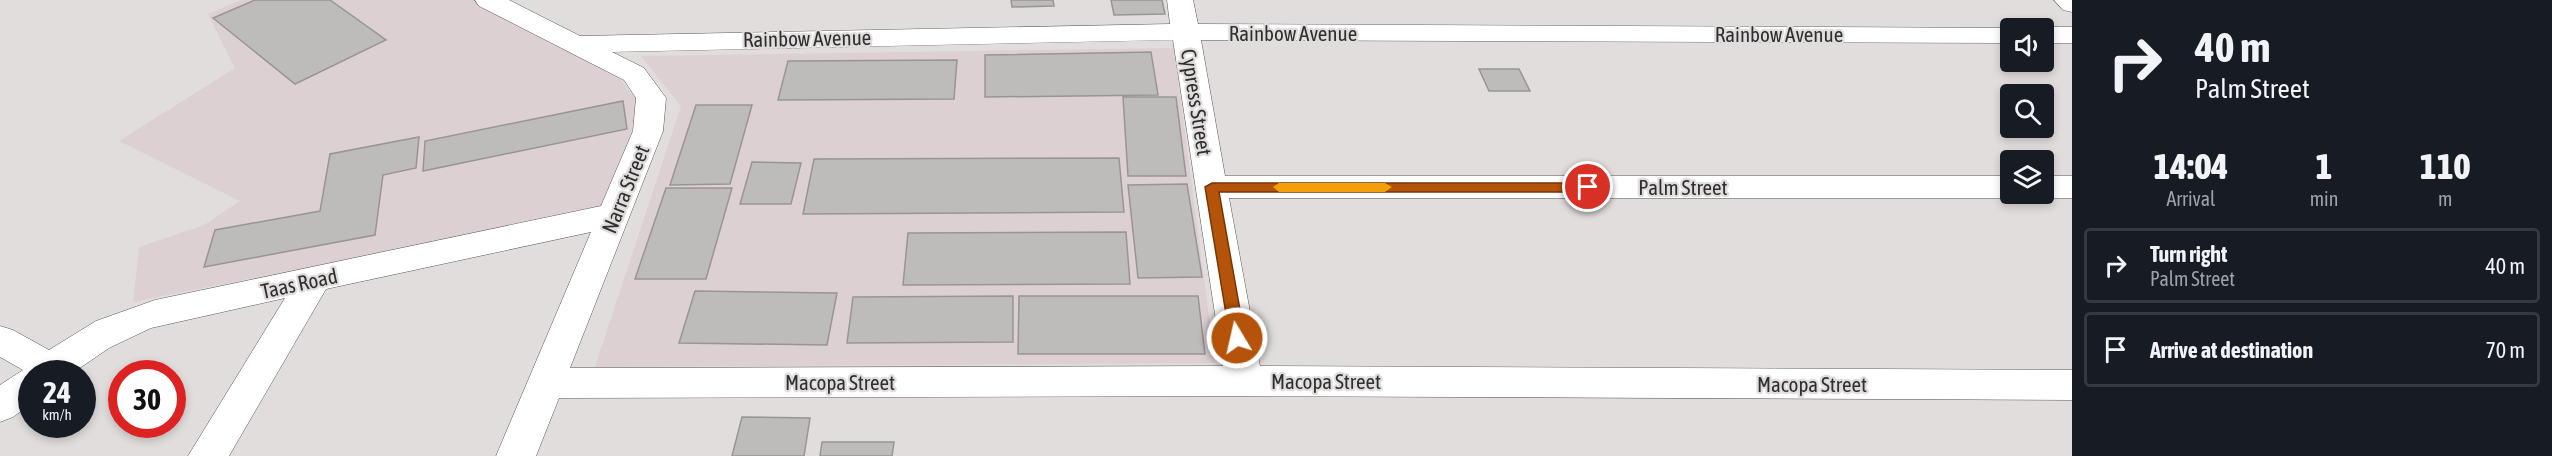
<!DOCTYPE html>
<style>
:root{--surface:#171b24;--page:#242831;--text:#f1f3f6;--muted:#9ea1a6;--line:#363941}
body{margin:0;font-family:"Asap Condensed",sans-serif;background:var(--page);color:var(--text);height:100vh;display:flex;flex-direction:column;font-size:22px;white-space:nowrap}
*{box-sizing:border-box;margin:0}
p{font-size:20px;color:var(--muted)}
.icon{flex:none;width:33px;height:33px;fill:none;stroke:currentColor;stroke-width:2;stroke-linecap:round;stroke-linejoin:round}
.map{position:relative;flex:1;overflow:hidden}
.side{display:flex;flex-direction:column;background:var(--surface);width:480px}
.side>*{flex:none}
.banner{background:#171b24;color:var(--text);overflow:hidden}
.fabs{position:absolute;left:2000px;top:18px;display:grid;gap:12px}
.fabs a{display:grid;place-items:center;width:54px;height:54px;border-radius:6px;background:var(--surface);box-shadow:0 3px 9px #0003;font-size:30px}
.speed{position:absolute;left:18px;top:360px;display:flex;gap:12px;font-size:30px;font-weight:700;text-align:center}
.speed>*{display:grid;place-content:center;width:78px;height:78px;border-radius:50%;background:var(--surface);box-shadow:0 3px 9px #0003;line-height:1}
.speed small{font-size:15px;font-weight:400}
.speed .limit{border:9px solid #d22;background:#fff;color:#111}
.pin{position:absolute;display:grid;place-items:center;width:51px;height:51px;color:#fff;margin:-26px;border:3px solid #fff;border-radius:50%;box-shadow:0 2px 6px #0007}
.me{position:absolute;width:66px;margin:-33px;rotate:351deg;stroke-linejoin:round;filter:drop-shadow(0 0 4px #0008)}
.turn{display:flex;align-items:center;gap:21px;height:126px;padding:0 24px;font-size:27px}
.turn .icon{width:78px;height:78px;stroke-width:2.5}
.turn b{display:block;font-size:42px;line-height:51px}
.eta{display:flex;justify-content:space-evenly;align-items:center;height:102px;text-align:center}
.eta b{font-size:36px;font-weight:800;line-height:42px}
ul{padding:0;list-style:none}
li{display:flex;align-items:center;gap:18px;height:75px;margin:0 12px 9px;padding:0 12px;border:3px solid var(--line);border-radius:6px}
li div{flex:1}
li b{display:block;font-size:22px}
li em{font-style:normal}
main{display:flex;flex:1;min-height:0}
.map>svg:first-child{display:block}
.built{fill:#ddd0d2}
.building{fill:#bebbbb;stroke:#999595;stroke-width:1.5}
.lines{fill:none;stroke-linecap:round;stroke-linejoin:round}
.minor-casing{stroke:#5b5859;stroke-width:1}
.minor{fill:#fff;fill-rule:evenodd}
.route{fill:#b45309;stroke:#753606;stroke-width:1.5}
.slow{fill:#f59e0b}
.labels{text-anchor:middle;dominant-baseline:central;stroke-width:4.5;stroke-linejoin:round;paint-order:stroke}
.street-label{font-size:21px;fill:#302f2f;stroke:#e1dddd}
</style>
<main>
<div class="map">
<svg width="2072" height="456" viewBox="0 0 2072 456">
<rect width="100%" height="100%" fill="#e1dddd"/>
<!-- built -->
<path class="built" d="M241 0H475L619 78 638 101 632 132 604 208 133 302 139 247 204 225 240 201 119 141 235 68 208 14Z
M1174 48 1215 363 595 367 681 106 641 56Z"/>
<!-- building -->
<path class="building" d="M255 0H330L386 40 295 84 213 18Z
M1011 0H1053L1054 6 1012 7Z
M1111 0H1162L1165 14 1114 15Z
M1151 52 1158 95 985 97V55Z
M957 60 954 99 778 100 788 61Z
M1479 69H1519L1530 91H1489Z
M1123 97H1176L1186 176H1128Z
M623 101 627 129 423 171 425 141Z
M696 105H752L730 184 670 185Z
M419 137 416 168 383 175 375 235 204 267 215 230 320 211 330 154Z
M1119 158 1124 212 803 214 814 159Z
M752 162 801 163 791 204H740Z
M1187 184 1202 277 1138 278 1128 185Z
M666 188H732L706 279H635Z
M1126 232 1130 284 903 285 908 233Z
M695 291 837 293 827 345 679 343Z
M1013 296V342L847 343 853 297Z
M1019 296H1198L1205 354H1018Z
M742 417 810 418 804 456H732Z
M822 442H894L892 456H820Z"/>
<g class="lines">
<!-- minor casing -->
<g class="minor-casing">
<path id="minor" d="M475 0H509L580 36 1170 24 1167 0H1193L1198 24 2017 28H2010V43L1201 40 1225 176H2010V194H2022L2010 198H1229L1260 366 2072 370V400L1244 396 559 398 536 456H496L591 232 326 289 229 456H188L285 298 151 328 109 348 71 374H32V403L13 417 0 422V385L23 370 0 357V326L13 330 49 350 96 321 155 300 601 206 633 131 636 98 624 80 479 6ZM1173 40 1223 366 570 368 663 131 666 98 644 68 612 52Z
M2054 0H2072V12L2063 10Z
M2043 27H2072V43H2043V28H2036Z
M2043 176H2072V198H2043L2032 195 2043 194Z"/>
</g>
<!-- minor -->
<use href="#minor" class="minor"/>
</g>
<!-- route -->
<path class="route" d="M1212 183H1588L1595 187 1588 192H1219L1245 338 1242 342H1232L1230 338 1205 187Z"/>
<!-- slow -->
<path class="slow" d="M1279 183H1385L1392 187 1385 192H1279L1273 187Z"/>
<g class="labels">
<!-- street labels -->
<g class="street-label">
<text x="1293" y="33">Rainbow Avenue</text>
<text x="1779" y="34">Rainbow Avenue</text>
<text transform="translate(807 38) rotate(-1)">Rainbow Avenue</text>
<text transform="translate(1197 102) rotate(81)">Cypress Street</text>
<text x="1683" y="187">Palm Street</text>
<text transform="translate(625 189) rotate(-68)">Narra Street</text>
<text transform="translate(299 283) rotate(-12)">Taas Road</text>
<text x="1326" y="381">Macopa Street</text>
<text x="840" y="382">Macopa Street</text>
<text x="1812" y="384">Macopa Street</text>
</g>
</g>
</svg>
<div class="fabs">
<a><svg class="icon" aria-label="sound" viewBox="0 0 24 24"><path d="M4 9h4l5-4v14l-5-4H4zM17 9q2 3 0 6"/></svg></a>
<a><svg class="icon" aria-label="search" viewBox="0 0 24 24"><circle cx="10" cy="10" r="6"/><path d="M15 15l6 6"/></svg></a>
<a><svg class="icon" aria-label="layers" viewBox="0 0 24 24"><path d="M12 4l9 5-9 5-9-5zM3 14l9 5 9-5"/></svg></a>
</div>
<div class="speed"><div>24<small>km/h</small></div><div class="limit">30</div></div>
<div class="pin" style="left:1588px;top:187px;background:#d93025"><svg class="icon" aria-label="arrive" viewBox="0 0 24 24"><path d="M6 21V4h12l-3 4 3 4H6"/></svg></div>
<svg class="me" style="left:1237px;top:338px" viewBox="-20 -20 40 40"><circle r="17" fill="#b45309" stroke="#fff" stroke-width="3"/><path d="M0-11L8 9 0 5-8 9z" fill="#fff"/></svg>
</div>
<section class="side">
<div class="banner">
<div class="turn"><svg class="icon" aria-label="right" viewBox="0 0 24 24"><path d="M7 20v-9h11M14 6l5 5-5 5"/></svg><div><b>40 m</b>Palm Street</div></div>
</div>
<div class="eta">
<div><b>14:04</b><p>Arrival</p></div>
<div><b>1</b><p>min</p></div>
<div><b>110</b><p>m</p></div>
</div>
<ul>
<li><svg class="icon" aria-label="right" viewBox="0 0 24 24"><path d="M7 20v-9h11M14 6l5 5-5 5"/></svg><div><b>Turn right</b><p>Palm Street</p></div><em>40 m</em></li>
<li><svg class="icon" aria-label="arrive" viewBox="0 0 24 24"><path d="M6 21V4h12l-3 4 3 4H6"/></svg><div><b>Arrive at destination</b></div><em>70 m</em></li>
</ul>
</section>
</main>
